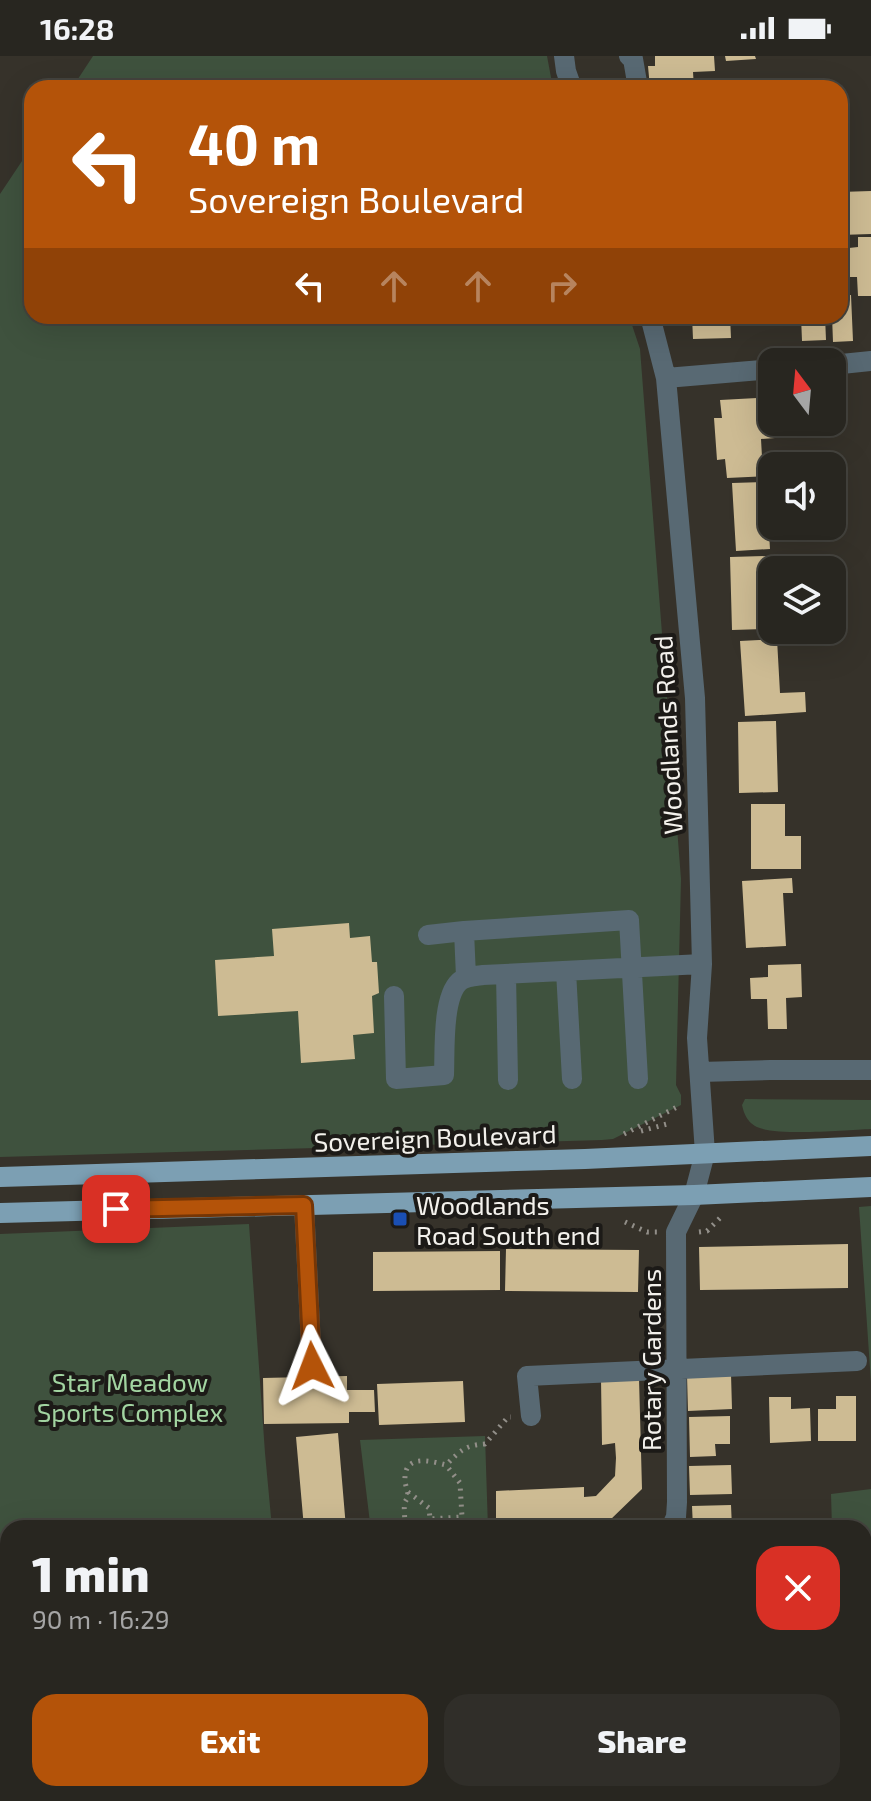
<!DOCTYPE html>
<meta charset="utf-8">
<style>
:root{--surface:#282620;--page:#302e29;--text:#f1f3f6;--muted:#a5a5a5;--line:#44433e;--accent:#b45309}
body{margin:0;font-family:"Exo 2",sans-serif;background:var(--page);color:var(--text);height:100vh;display:flex;flex-direction:column;font-size:30px;white-space:nowrap}
*{box-sizing:border-box;margin:0}
p{font-size:26px;color:var(--muted)}
.icon{flex:none;width:44px;height:44px;fill:none;stroke:currentColor;stroke-width:2;stroke-linecap:round;stroke-linejoin:round}
.map{position:relative;flex:1;overflow:hidden}
.side{position:absolute;left:0px;top:1464px;width:872px;height:282px;display:flex;flex-direction:column;background:var(--surface);border-radius:24px 24px 0 0;box-shadow:0 8px 32px #0002,0 0 0 2px var(--line)}
.side>*{flex:none}
.top-card{position:absolute;left:24px;top:24px;width:824px;height:244px;border-radius:24px;box-shadow:0 8px 32px #0002,0 0 0 2px var(--line);background:#b45309;color:#fff;overflow:hidden}
.needle{width:52px;rotate:344deg}
.fabs{position:absolute;left:758px;top:292px;display:grid;gap:16px}
.fabs a{display:grid;place-items:center;width:88px;height:88px;border-radius:16px;background:var(--surface);box-shadow:0 8px 32px #0002,0 0 0 2px var(--line);font-size:40px}
.pin{position:absolute;display:grid;place-items:center;width:68px;height:68px;color:#fff;margin:-34px;border-radius:16px;box-shadow:0 4px 12px #0006}
.me{position:absolute;width:88px;margin:-44px;rotate:357deg;stroke-linejoin:round;filter:drop-shadow(0 0 6px #0008)}
.turn{display:flex;align-items:center;gap:28px;height:168px;padding:0 32px;font-size:36px}
.turn .icon{width:104px;height:104px;stroke-width:2.5}
.turn b{display:block;font-size:56px;line-height:68px}
.lanes{display:flex;align-items:center;height:76px;padding:0 32px;background:#0003;justify-content:center;gap:40px;direction:ltr}
.lanes .off{opacity:.35}
.round{display:grid;place-items:center;flex:none;width:84px;height:84px;border-radius:24px;background:var(--page)}
.head{display:flex;align-items:center;justify-content:space-between;height:136px;padding:0 32px}
h1{font-size:48px;font-weight:800;line-height:60px}
.action{display:flex;gap:16px;margin-top:auto;padding:16px 32px}
.action a{flex:1;height:92px;border-radius:24px;background:var(--accent);color:#fff;font-size:32px;font-weight:800;line-height:92px;text-align:center}
.action a+a{background:var(--page);color:var(--text)}
.status{display:flex;justify-content:space-between;align-items:center;height:56px;padding:0 40px;background:var(--surface);direction:ltr}
.status svg{height:22px;fill:currentColor}
.map>svg:first-child{display:block}
.green{fill:#3f523e}
.building{fill:#cdbb93}
.lines{fill:none;stroke-linecap:round;stroke-linejoin:round}
.path{stroke:#928f89;stroke-width:5;stroke-dasharray:2 6;stroke-linecap:butt}
.minor{stroke:#586973;stroke-width:20}
.major{stroke:#7c9fb3;stroke-width:20}
.route-casing{stroke:#753606;stroke-width:20}
.route{stroke:#b45309;stroke-width:14}
.transit-dot{fill:#1a4fb4;stroke:#1c1a17;stroke-width:3}
.labels{text-anchor:middle;dominant-baseline:central;stroke-width:8;stroke-linejoin:round;paint-order:stroke}
.street-label{font-size:26px;fill:#f3f1ec;stroke:#1c1a17}
.poi-label{font-size:26px;fill:#f3f1ec;stroke:#1c1a17;text-anchor:start}
.park-label{font-size:26px;fill:#a2d4a1;stroke:#1c1a17}
</style>
<div class="status"><b>16:28</b><svg viewBox="0 0 49 12"><path d="M0 12V9h3v3zM5 12V6h3v6zM10 12V3h3v9zM15 12V0h3v12zM26 1h20v11H26zM47 4h2v5h-2z"/></svg></div>
<div class="map">
<svg width="871" height="1745" viewBox="0 0 871 1745">
<rect width="100%" height="100%" fill="#36322a"/>
<!-- green -->
<path class="green" d="M93 0H547L553 32H72Z
M32 90V260H629L640 293 681 823 676 1029 681 1039V1049L613 1083 602 1084 0 1101V138Z
M745 1043 871 1044V1073C845 1074 775 1081 755 1070 747 1065 744 1058 742 1049Z
M871 1150V1327L859 1151Z
M249 1168 265 1397 272 1472H8V1684L0 1685V1178Z
M485 1380 488 1472H410V1467L406 1465 370 1467 360 1384Z
M871 1433V1745H197L196 1738H864V1472H832L831 1438Z"/>
<!-- building -->
<path class="building" d="M655 0H714L715 15 693 16 694 32H650L648 10H655Z
M725 0H755L756 3 726 5Z
M871 135V178L840 179V136Z
M858 181H871V240H858L857 221H849V192L858 191Z
M851 239 853 285 833 286 832 260H840V240Z
M692 260H730L731 282 693 283Z
M801 260H825L826 284 802 285Z
M757 342V351L772 350V366H774L775 382 761 383 762 401H773L772 420 727 422 725 403 717 404 714 362H722L720 344Z
M766 426 770 493 736 495 732 427Z
M767 500 768 573 732 574 730 501Z
M777 583 780 637 805 636 806 656 745 660 740 585Z
M776 665 778 736 739 737 738 666Z
M751 748H785V780H801V813H751Z
M792 822 793 837H783L786 890 746 892 742 825Z
M349 867 350 882 370 880 372 906H377L379 937 372 940 374 977 353 979 355 1003 301 1007 298 955 218 960 215 904 274 900 272 873Z
M801 908 802 941 786 942 787 973H768L767 943H751L750 922 768 921V909Z
M848 1188V1232L700 1234 699 1191Z
M506 1193 639 1194 638 1236 505 1235Z
M500 1195V1234L373 1235V1196Z
M731 1318 732 1353 688 1355 687 1319Z
M347 1320V1334H374L375 1356H349V1367L264 1368 263 1322Z
M639 1322 642 1433 608 1466 584 1465V1472H496V1435L584 1431V1441L596 1440 615 1420 616 1402 615 1387 602 1389 601 1323Z
M463 1325 465 1366 379 1369 377 1328Z
M836 1340H856V1385H818V1353H836Z
M769 1341H791V1353L810 1352 811 1385 770 1387Z
M730 1360V1388H715L716 1400 690 1401 689 1361Z
M338 1377 346 1472H304L296 1381Z
M731 1409 732 1438 690 1439 689 1410Z
M731 1449 732 1472H693L692 1450Z
M71 1738H142L146 1745H58Z"/>
<g class="lines">
<!-- path -->
<path class="path" d="M641 1075 667 1068
M624 1078 679 1050
M625 1166 647 1176H657
M699 1176 707 1175 722 1160
M408 1436 429 1452 430 1463 462 1461 460 1427 446 1409
M398 1472 404 1471C406 1463 403 1454 405 1446 406 1444 408 1442 408 1440 408 1434 404 1427 405 1421 406 1398 431 1405 446 1409 460 1395 465 1389 485 1388L508 1361H511"/>
<!-- minor -->
<path class="minor" d="M564 0 566 15 572 32
M629 0 633 3 638 32
M650 260 666 322 695 642 702 908 697 982 705 1097 694 1139 676 1176 677 1446 676 1461 671 1472
M832 309 871 305
M666 322 772 313
M428 879 464 875
M566 915 572 1023
M506 918 508 1024
M466 921 464 875 629 864 638 1023
M394 940 396 1023 444 1019C445 996 442 942 459 926 465 920 475 920 483 919L702 908
M700 1016 770 1014H871
M304 1149 312 1310
M531 1360 527 1320 857 1305"/>
<!-- major -->
<path class="major" d="M0 1121 585 1103 871 1090
M0 1157 694 1139 871 1131"/>
</g>
<g class="lines">
<!-- route casing -->
<g class="route-casing">
<path id="route" d="M116 1153 304 1149 312 1310"/>
</g>
<!-- route -->
<use href="#route" class="route"/>
</g>
<!-- markers -->
<rect class="transit-dot" x="392" y="1155" width="16" height="16" rx="4"/>
<g class="labels">
<!-- street labels -->
<g class="street-label">
<text transform="translate(667 679) rotate(-93)">Woodlands Road</text>
<text transform="translate(435 1081) rotate(-2)">Sovereign Boulevard</text>
<text transform="translate(650 1304) rotate(-90)">Rotary Gardens</text>
</g>
<!-- poi labels -->
<g class="poi-label">
<text x="416" y="1148">Woodlands<tspan x="416" dy="30">Road South end</tspan></text>
</g>
<!-- park labels -->
<g class="park-label">
<text x="130" y="1325">Star Meadow<tspan x="130" dy="30">Sports Complex</tspan></text>
</g>
</g>
</svg>
<div class="fabs">
<a><svg class="needle" viewBox="-14 -14 28 28"><path d="M0-13l5 13h-10z" fill="#e53935"/><path d="M0 13l5-13h-10z" fill="#a5a5a5"/></svg></a>
<a><svg class="icon" aria-label="sound" viewBox="0 0 24 24"><path d="M4 9h4l5-4v14l-5-4H4zM17 9q2 3 0 6"/></svg></a>
<a><svg class="icon" aria-label="layers" viewBox="0 0 24 24"><path d="M12 4l9 5-9 5-9-5zM3 14l9 5 9-5"/></svg></a>
</div>
<div class="pin" style="left:116px;top:1153px;background:#d93025"><svg class="icon" aria-label="arrive" viewBox="0 0 24 24"><path d="M6 21V4h12l-3 4 3 4H6"/></svg></div>
<svg class="me" style="left:312px;top:1310px" viewBox="-20 -20 40 40"><path d="M0-17L14 15 0 8-14 15z" fill="#b45309" stroke="#fff" stroke-width="4"/></svg>
<div class="top-card">
<div class="turn"><svg class="icon" aria-label="left" viewBox="0 0 24 24"><path d="M17 20v-9H6M10 6l-5 5 5 5"/></svg><div><b>40 m</b>Sovereign Boulevard</div></div>
<div class="lanes"><svg class="icon" aria-label="left" viewBox="0 0 24 24"><path d="M17 20v-9H6M10 6l-5 5 5 5"/></svg><svg class="icon off" aria-label="ahead" viewBox="0 0 24 24"><path d="M12 20V5M6 11l6-6 6 6"/></svg><svg class="icon off" aria-label="ahead" viewBox="0 0 24 24"><path d="M12 20V5M6 11l6-6 6 6"/></svg><svg class="icon off" aria-label="right" viewBox="0 0 24 24"><path d="M7 20v-9h11M14 6l5 5-5 5"/></svg></div>
</div>
<section class="side">
<div class="head"><div><h1>1 min</h1><p>90 m · 16:29</p></div><a class="round" style="background:#d93025;color:#fff"><svg class="icon" aria-label="close" viewBox="0 0 24 24"><path d="M6 6l12 12M18 6L6 18"/></svg></a></div>
<div class="action"><a>Exit</a><a>Share</a></div>
</section>
</div>
